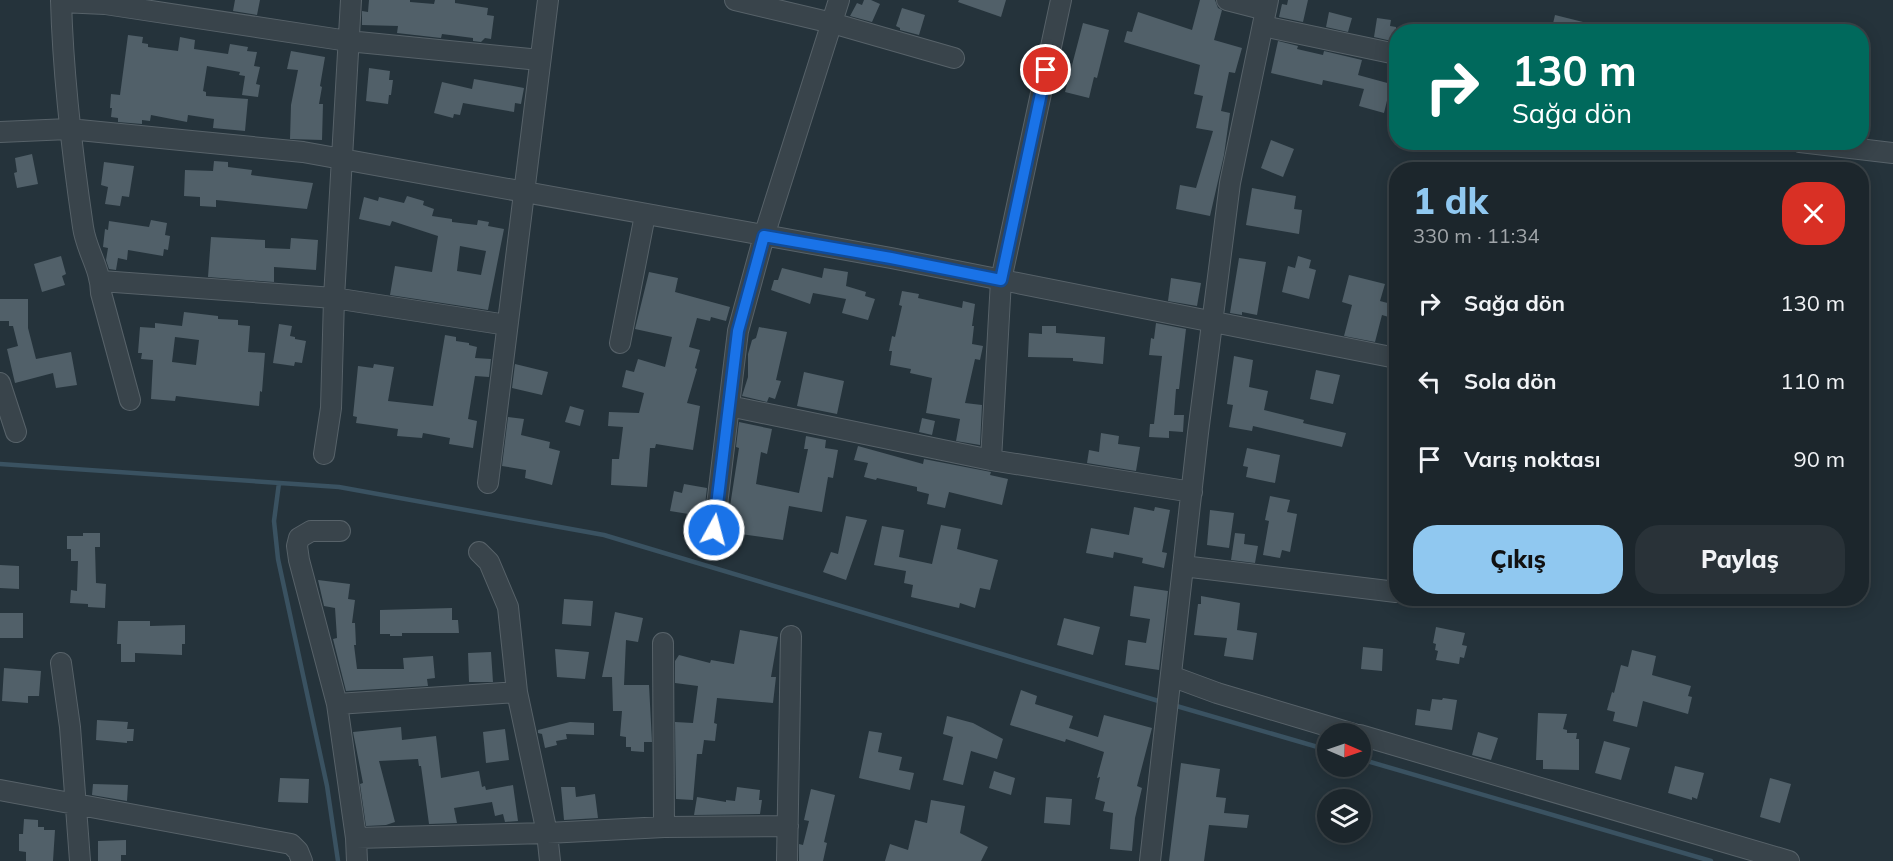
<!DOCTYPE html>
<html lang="tr">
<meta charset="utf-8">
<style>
:root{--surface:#1c262c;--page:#293238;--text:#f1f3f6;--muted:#a0a5a9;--line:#3a4348;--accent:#90c8f0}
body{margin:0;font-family:Mulish,sans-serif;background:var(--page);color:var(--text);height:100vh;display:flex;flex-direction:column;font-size:22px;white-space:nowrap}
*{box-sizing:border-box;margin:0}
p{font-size:20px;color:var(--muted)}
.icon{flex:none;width:33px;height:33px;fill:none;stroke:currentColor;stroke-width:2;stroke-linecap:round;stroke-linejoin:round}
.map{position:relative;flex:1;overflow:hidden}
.panel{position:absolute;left:1389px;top:162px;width:480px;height:444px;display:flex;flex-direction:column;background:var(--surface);border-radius:24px;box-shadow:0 3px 15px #0003,0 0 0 2px var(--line)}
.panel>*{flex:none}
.guide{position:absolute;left:1389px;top:24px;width:480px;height:126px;border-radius:24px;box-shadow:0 3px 15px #0003,0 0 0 2px var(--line);background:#00695c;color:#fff;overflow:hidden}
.needle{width:39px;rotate:92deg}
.tools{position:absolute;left:1317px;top:723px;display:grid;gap:12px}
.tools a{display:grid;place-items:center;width:54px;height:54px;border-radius:50%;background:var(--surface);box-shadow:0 3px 15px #0003,0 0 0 2px var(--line);font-size:30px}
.pin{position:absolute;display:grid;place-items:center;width:51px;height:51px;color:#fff;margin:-26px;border:3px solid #fff;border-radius:50%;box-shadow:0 2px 6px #0007}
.me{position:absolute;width:66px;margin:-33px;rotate:7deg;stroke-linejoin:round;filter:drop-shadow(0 0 4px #0008)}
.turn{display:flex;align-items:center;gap:21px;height:126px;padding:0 24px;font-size:27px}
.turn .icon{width:78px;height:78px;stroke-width:2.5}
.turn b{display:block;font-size:42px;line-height:51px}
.round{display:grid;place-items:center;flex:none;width:63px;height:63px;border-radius:24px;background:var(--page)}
.head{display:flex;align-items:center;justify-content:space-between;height:102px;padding:0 24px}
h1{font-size:36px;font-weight:800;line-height:45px;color:var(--accent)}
.button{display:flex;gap:12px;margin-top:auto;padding:12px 24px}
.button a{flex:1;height:69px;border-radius:24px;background:var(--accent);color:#111;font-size:24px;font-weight:800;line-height:69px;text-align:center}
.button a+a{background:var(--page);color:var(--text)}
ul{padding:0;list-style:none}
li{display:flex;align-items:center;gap:18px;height:78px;padding:0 24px}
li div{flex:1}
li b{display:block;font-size:22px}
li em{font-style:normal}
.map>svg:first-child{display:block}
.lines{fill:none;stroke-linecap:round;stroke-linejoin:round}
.stream{stroke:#3a5261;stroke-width:4.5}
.building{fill:#516069;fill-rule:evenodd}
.minor-casing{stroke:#576269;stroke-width:22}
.minor{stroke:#39444b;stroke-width:20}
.route-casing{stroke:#114b97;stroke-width:15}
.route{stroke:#1a73e8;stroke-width:10}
</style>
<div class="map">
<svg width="1893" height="861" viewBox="0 0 1893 861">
<rect width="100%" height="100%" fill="#25333b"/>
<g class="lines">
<!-- stream -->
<path class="stream" d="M0 464 339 487 604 535 1162 702
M279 483 274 521 278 559 327 786 338 861
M1173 705 1328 750
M1360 759 1711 861"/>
</g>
<!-- building -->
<path class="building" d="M235 0H260L257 15 233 11Z
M369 0H410V2L434 4 435 0H455V3L488 8 487 15 494 16 491 39 485 38 481 42 473 41V38L442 34 441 38 397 33 398 26 362 25V11L368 12Z
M864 0H871L880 4 872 22 850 16 857 3 862 5Z
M959 0H1006L1001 17 958 2Z
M1200 0H1215L1218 8 1222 10 1214 40 1242 48 1235 73 1229 72 1221 111 1230 113 1224 155 1210 216 1176 209 1180 185 1196 188 1213 131 1196 128 1203 96 1194 94 1200 65 1124 42 1127 31 1132 32 1138 12 1192 30Z
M1288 0H1308L1303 22 1279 17 1282 4 1287 5Z
M902 8 925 15 919 35 900 30V28L896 26Z
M1329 12 1352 18 1348 32 1326 27Z
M1555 15 1603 27 1602 32H1551Z
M1377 18 1391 20 1390 26 1396 27V42L1374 37Z
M1083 23 1109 30 1097 78 1094 77 1089 98 1065 92Z
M128 35 143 37 142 43 148 44V47L178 51 180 37 195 40 194 49 228 54 230 44 248 47 247 51 257 52 254 66 260 67 256 84 260 85 258 97 242 95 245 76 239 75 240 72 207 66 203 91 206 92V96L248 99 245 131 213 128 214 119 188 115 187 122 151 115 150 121 142 120V124L118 122V118L111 117 112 108H110L111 94 120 95Z
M1278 41 1298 46 1297 49 1323 55 1324 51 1362 60 1358 75 1391 84 1384 113 1359 106 1364 89 1323 80 1322 85 1271 73Z
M291 51 325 57 320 86 322 87 319 104H323L322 140 290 139 291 105 298 70 287 69Z
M369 68 390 71 389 80H393L391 95H389L388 104 366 101Z
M474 79 524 88 521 104 515 103 514 112 463 103 460 115 454 114 453 118 434 113 442 82 472 89Z
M1271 140 1294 149 1283 177 1261 168Z
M32 154 38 184 17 188 14 173 17 172 15 158Z
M214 161 228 162V167L252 170 251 175 313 183 307 209 216 200V207L200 206V197L184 196 185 170 213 171Z
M104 162 134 166 129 197 122 196 120 206 105 204 108 187 101 185Z
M1252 188 1296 196 1294 209 1302 210 1299 234 1246 225Z
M407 196 424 201 423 205 434 209 432 216 452 219V222L477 225 478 220 489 222 488 226 504 229 488 310 390 295 395 266 432 272 438 236 392 221 390 226 359 219 364 197 378 201 379 197 404 203ZM460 246 486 251 481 275 457 271Z
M151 220 167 223 165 235 170 236 168 250 164 249 163 256 128 250 127 260 118 258 116 270 109 269 106 260 108 248 103 247 105 229 108 230 109 221 149 227Z
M211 237 265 240V248L290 249 291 238 318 240 316 270 274 267V282L208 277Z
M61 256 66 274 62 276 65 285 42 292 34 264Z
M1298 256 1311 260 1309 268 1316 270 1309 299 1282 292 1288 266 1295 268Z
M1239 258 1266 262 1257 315 1242 312V315L1230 313Z
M782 268 822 278 824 268 848 272 846 286 866 292 865 296 875 299 868 320 842 313 846 299 813 293 810 304 771 290 774 280H778Z
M649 272 678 278 675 292 730 307 726 321 711 317 710 321 697 318 689 347 700 350 695 368 697 369 687 403 700 406 693 450 656 444 655 448H650L647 487 611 485 612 459H619L623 427 608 426 609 412 639 413 644 393 622 387 626 370 634 372 638 359 665 367 672 337 635 329Z
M1349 275 1385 284 1380 301 1395 305 1392 318 1382 315 1375 342 1344 336 1352 305 1342 302Z
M1171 278 1201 283 1197 306 1168 301Z
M902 291 919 294 918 298 962 308 963 301 975 304 972 326H974L972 344 983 346 980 360 975 359 965 403 982 405 980 445 956 441 960 419 926 413 932 378 910 373 911 369 890 365 892 351H889L892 336 895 337 902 306 899 305Z
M0 299H28V328L36 359 71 352 77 385 56 388 53 373 15 383 7 349 18 346 13 326H9V321H0Z
M184 312 218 316V319L238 320V325L250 326 248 352 265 353 262 392 260 391 259 406 176 396 175 401 151 399 153 360 141 359 142 353H138L140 327 155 328V323L182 326ZM175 337 199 340 196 365 172 362Z
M1156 323 1186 329 1179 389H1176L1174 415H1184L1183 432 1169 431V438L1149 437 1150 424H1154L1162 356 1149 355 1151 338 1154 339Z
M279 324 292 326 290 336 295 337V339L306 341 302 363 295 362 294 366 273 363Z
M1042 326H1056V333L1105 337 1103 364 1073 361V358L1028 357 1029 333 1042 334Z
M759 327 787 332 776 380 781 381 775 399 769 397 767 402 742 396 748 377V354L752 340 756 338Z
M445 335 456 337V341L469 343V345L477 347 475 358 491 359 489 377 475 376 468 419 477 421 473 448 449 444 450 438 423 433 422 438 397 436 398 429 356 423 357 417 353 416 358 366 373 368 374 364 394 367 388 401 433 406Z
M1234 356 1253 360 1249 387 1268 391 1264 410 1304 420 1303 423 1346 433 1342 447 1253 426 1252 431 1229 427 1233 405 1227 404Z
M515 364 548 372 542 395 512 388Z
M1316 370 1340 375 1333 404 1310 399Z
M804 372 844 381 837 414 797 406Z
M570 406 584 410 580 426 565 422Z
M508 417 524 419 521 435 550 442 549 448 560 451 552 485 525 478 526 470 502 466Z
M922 418 935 421 932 435 919 432Z
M739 422 772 429 767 454 761 452 756 484 799 493 808 449H804L806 436 826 440 825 448 838 450 833 478 828 477 822 512 789 506 783 540 726 532 739 448 736 447Z
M1101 433 1119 436 1118 444 1140 447 1136 471 1087 463 1089 450 1099 452Z
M858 446 923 464 924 459 991 472 990 475 1008 479 1002 505 949 492 945 508 927 504 929 494 917 491V487L877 478 876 480 864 477 868 463 854 460Z
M1247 448 1280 455 1275 483 1246 477 1248 467 1243 466Z
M684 484 707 488 704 514 701 516 670 511 674 491 682 493Z
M1270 496 1290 500 1287 512 1297 514 1290 552 1282 550 1280 558 1263 555 1269 521 1265 520Z
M1134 507 1154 511 1155 507 1170 510 1162 552 1167 553 1164 568 1142 563 1143 558 1114 552 1113 558 1086 553 1091 528 1129 535Z
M1210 510 1234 513 1229 548 1207 545Z
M846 516 867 520 846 580 823 572 831 552 838 554Z
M941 525 961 529 957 549 998 560 990 590 980 588 975 608 960 603 959 608 911 597 913 585 904 583 906 571 874 565 882 526 904 530 899 557 932 564Z
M83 533H100V547H95L96 583 106 584 105 608 88 607V604L70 603 71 590 77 591 78 561H71V549H67V536H83Z
M1235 533 1245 534 1244 544 1258 546 1255 563 1231 560Z
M0 565 19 566V589L0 588Z
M318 580 350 584 348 599 355 600 352 623H355L356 645H354L357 669H404L403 658 433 656 435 678 427 679 428 686 346 691 333 639 337 638 335 608 324 606Z
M1134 586 1168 591 1159 670 1125 665 1128 640 1146 643 1150 619 1130 616Z
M1201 596 1240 603 1237 630 1257 633 1253 660 1224 656 1227 638 1194 635 1198 604H1201Z
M564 599 593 601 591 626 562 624Z
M452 608V620H458L459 633H402V636H390V634H380V610Z
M615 612 643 618 638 642 626 640 624 685H649L652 742H644V752L631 751V747H626V737L620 736 622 711H613L612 677H602Z
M0 613H23V638H0Z
M1064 618 1100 627 1093 655 1057 645Z
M118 621H150V626L185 625V644H182V655L135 653V662H121V644H117Z
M1436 627 1465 633 1462 645 1467 646 1464 658 1460 657 1459 664 1436 660 1438 651 1435 650 1436 644 1433 643Z
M740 630 778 637 771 677H776L773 703 717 698 714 723 717 724 715 741 704 740 702 754H697L693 800 676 799 675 722 693 723 698 686 675 683V661L679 655 710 663 711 660 734 664Z
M1363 647 1383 649 1382 671 1361 669Z
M555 649 589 652 585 679 557 677Z
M1632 650 1656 656 1652 675 1691 686 1688 696 1692 697 1688 714 1643 701 1637 727 1613 721 1615 712 1607 710 1612 692 1614 693 1621 665 1628 667Z
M491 652 493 682H469L468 653Z
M4 668 41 671 39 696H28V703L2 701Z
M1021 690 1037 696 1035 704 1073 716 1069 728 1098 737 1104 715 1152 728 1137 786 1142 788 1135 818 1132 851 1110 849 1113 813 1103 811 1105 802 1095 799 1100 777 1097 778 1104 752 1066 739 1065 742 1010 725Z
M1443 698 1457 700 1452 730 1415 725 1417 709 1430 711 1432 699 1442 700Z
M1538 713 1567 714 1563 729 1567 730V733H1577L1576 739H1579V770L1543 769V760H1536Z
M947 716 973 723 1003 739 997 759 971 751 963 785 943 780 953 737 943 734Z
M97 720 128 722 127 729H134L133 741H127V743L96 740Z
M570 722 594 723V735L566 734 567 739 556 741 557 745 545 748 542 734 538 733V730Z
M401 727 402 740 436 736 441 778 479 771 482 787 485 786 486 790 513 785 518 821 505 822 503 814 495 816 492 802 454 808 457 823 429 824 421 766H419L418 759 379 761 395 822 386 825 366 826 360 784 363 783 353 732Z
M505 729 509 760 486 763 483 732Z
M869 731 882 733 878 752 902 757 899 770 914 773 910 790 859 778Z
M1478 732 1498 738 1491 760 1472 755Z
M1604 741 1630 748 1621 780 1595 773Z
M1181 763 1220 769 1216 797 1226 798 1224 813 1249 815 1247 828 1209 825 1204 861H1169Z
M1675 766 1704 773 1697 799 1692 797V800L1668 793Z
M994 771 1015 778 1011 795 989 788Z
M280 778 309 779 308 803 278 802Z
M1770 778 1791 784 1780 823 1760 817Z
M93 784 128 785 127 801 92 795Z
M561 787H575L576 797 595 794 598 818 564 820Z
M737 787 760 790 759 800H762L760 814 694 815 697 797 726 802V800L735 801Z
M811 789 835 795 824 842 827 843 823 861H799V844L803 845 809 821 804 820Z
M1046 797 1072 799 1070 825 1044 823Z
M931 800 965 806 960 833 988 847 981 861H885L890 844 908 850 915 820 927 823Z
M24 819 38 820V827H44V830H55L53 861H26V852L19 851V834H23Z
M126 840V855H121V861H98V841Z"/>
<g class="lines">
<!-- minor casing -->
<g class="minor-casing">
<path id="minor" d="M61 0C63 76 72 152 83 227 86 250 101 269 101 293L130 400
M735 0 832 23 954 58
M1227 0 1266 10
M61 2 105 4 348 41 540 60
M1263 26 1396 54
M0 132 69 129 303 152 891 258 1396 358
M1800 142 1893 153
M101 281 334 298 507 325
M620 343 645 215
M0 383 16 432
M729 406 991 460 1192 492
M324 454 331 408 334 298 351 0
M991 460 1001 280 1061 0
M488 483 548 0
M714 530 738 331 764 236 839 0
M340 531H311L299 538 297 546 299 560 337 704 356 838 357 861
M479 552 489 562 508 607 517 692 547 833 550 861
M1183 566 1396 592
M663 643 664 827
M61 663 70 727 80 861
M1171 676 1217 693 1354 734
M337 704 517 692
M1360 735 1789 861
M0 790 291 844 298 851 302 861
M356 838 547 833 664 827 788 826
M787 861 791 636
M1150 861 1198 433 1230 183 1268 0"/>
</g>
<!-- minor -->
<use href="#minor" class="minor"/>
</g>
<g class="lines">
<!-- route casing -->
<g class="route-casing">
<path id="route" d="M714 530 738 331 764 236 891 258 1001 280 1046 70"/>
</g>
<!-- route -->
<use href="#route" class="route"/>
</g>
</svg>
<div class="tools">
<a><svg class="needle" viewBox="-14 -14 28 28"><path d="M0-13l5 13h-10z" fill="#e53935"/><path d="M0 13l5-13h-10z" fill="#a0a5a9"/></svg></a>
<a><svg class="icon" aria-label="layers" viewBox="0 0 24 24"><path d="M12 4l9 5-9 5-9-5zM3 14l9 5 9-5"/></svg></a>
</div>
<div class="pin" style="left:1046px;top:70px;background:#d93025"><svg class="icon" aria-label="arrive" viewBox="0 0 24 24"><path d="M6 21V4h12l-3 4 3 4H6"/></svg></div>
<svg class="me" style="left:714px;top:530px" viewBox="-20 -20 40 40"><circle r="17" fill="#1a73e8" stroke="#fff" stroke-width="3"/><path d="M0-11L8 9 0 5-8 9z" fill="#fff"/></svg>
<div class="guide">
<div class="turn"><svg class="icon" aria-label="right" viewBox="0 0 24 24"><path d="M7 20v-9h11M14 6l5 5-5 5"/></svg><div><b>130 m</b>Sağa dön</div></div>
</div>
<section class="panel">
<div class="head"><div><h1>1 dk</h1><p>330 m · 11:34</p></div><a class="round" style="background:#d93025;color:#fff"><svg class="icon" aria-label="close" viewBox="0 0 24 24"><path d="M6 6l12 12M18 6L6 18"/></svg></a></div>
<ul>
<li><svg class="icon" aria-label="right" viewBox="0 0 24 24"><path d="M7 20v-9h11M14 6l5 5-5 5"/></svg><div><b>Sağa dön</b></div><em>130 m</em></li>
<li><svg class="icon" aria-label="left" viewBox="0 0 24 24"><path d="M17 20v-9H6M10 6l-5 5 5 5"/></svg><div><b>Sola dön</b></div><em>110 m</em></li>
<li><svg class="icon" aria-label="arrive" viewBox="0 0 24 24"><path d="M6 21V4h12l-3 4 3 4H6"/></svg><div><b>Varış noktası</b></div><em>90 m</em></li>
</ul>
<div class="button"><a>Çıkış</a><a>Paylaş</a></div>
</section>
</div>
